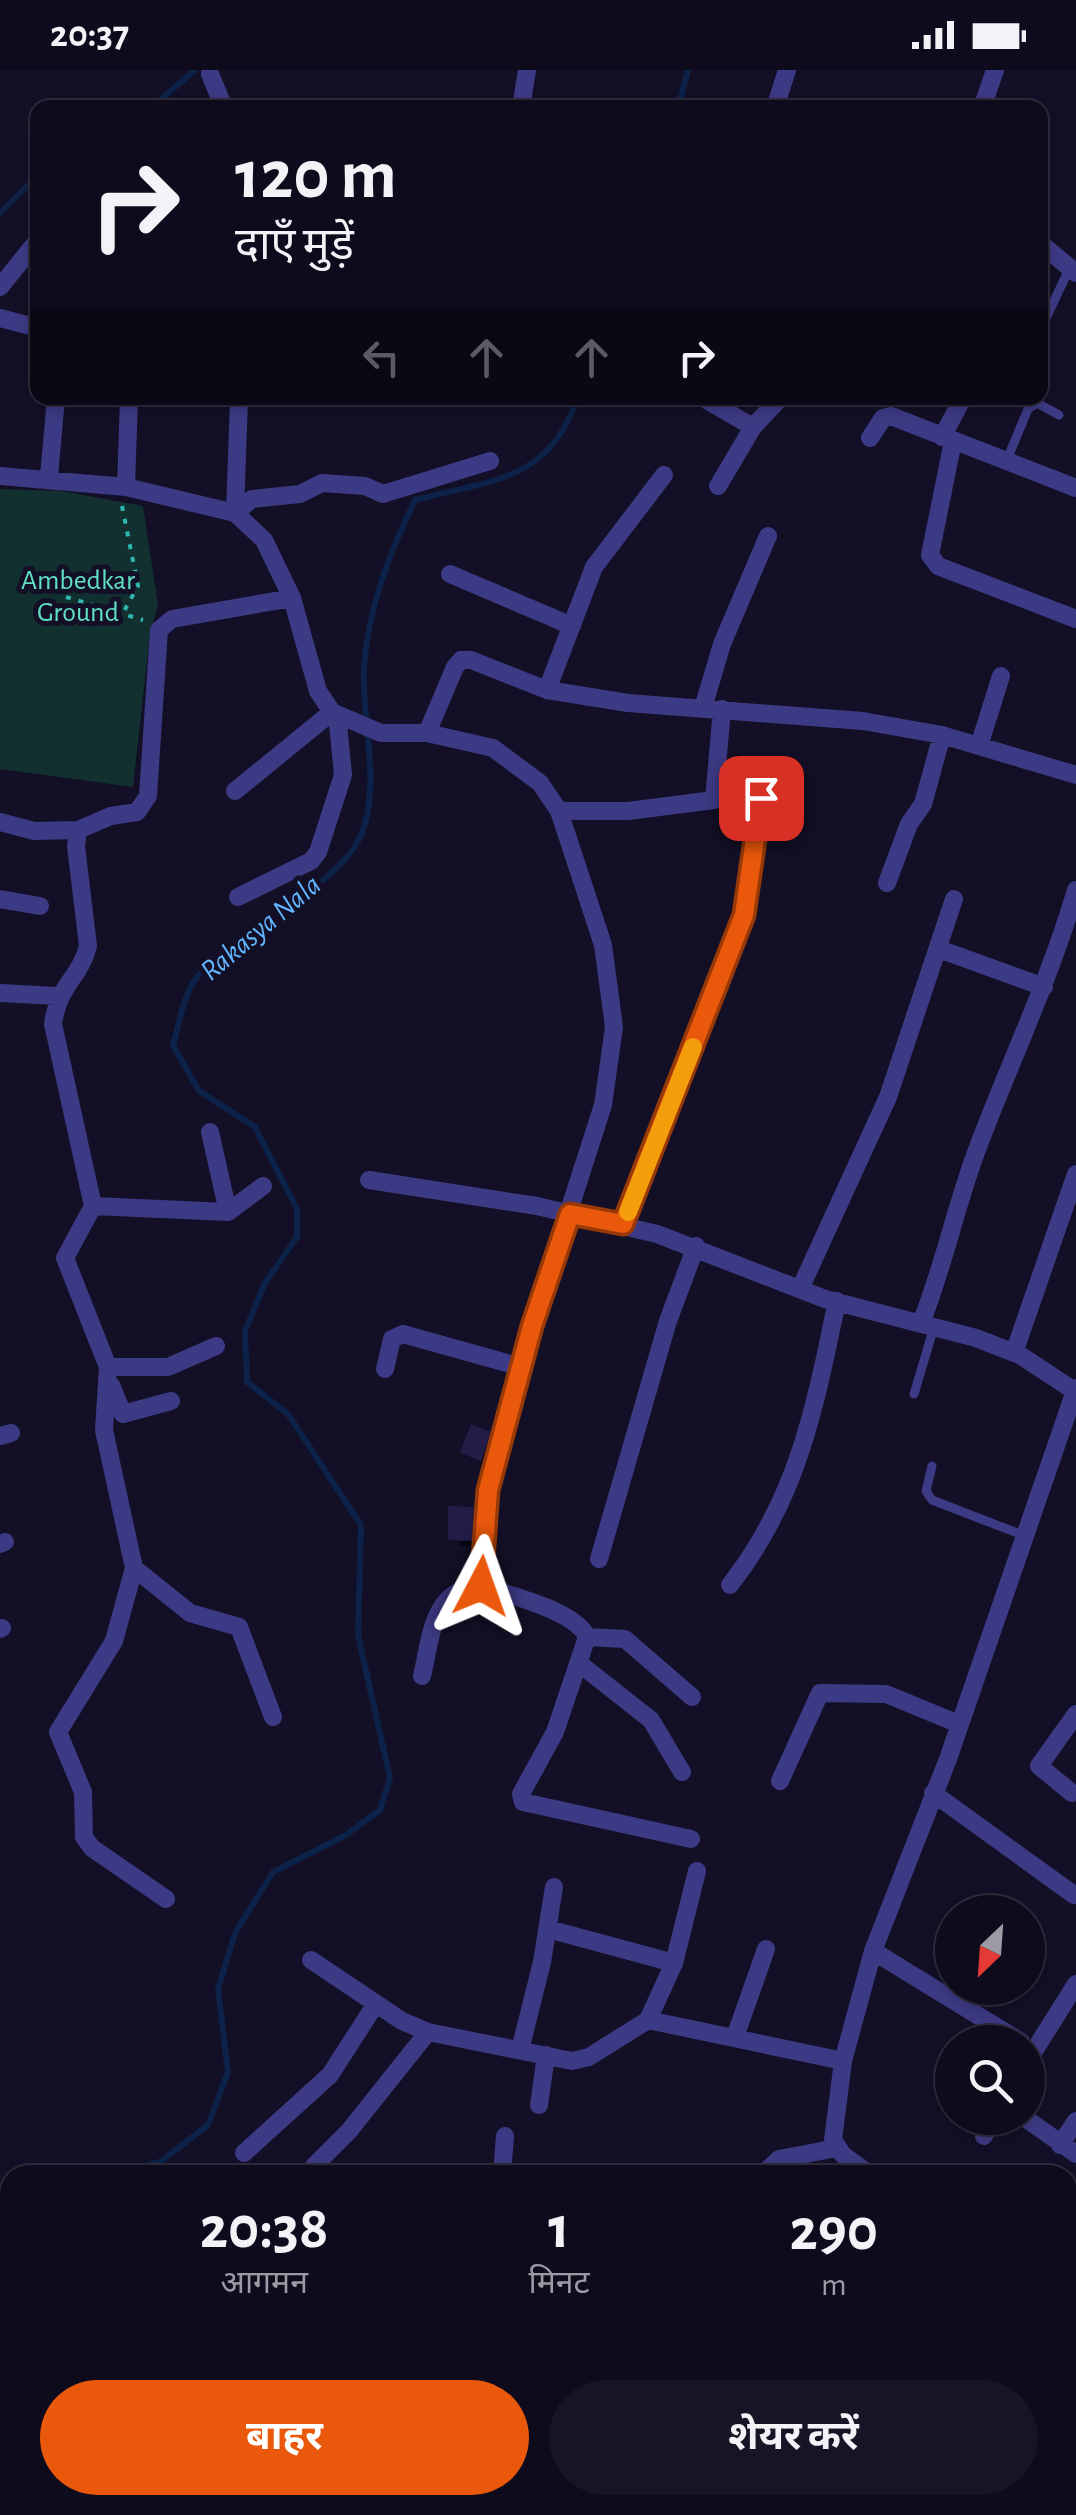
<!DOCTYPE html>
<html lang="hi">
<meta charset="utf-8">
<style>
:root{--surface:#0e0b1c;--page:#171425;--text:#f1f3f6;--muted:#9b9ba3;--line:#2e2b3b;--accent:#ea580c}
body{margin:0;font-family:"Alegreya Sans","Noto Sans Devanagari",sans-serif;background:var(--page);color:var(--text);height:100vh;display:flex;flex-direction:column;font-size:38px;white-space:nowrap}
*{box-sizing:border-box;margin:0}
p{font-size:32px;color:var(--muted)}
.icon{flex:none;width:55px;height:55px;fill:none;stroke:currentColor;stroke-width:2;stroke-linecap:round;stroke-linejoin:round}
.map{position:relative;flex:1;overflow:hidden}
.details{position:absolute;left:0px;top:2095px;width:1078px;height:350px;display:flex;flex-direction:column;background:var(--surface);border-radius:30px 30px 0 0;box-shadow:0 5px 15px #0003,0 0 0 2px var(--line)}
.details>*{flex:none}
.guide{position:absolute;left:30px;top:30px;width:1018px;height:305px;border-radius:20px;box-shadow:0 5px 15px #0003,0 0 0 2px var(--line);background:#0e0b1c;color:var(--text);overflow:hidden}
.needle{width:65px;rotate:205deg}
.fabs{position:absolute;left:935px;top:1825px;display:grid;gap:20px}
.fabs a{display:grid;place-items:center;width:110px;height:110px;border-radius:50%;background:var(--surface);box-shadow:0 5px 15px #0003,0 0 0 2px var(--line);font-size:50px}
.pin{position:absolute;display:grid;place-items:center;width:85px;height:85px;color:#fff;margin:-42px;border-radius:20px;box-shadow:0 5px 15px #0006}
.me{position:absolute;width:110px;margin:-55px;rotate:4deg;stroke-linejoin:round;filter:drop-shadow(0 0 8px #0008)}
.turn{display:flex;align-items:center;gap:35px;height:210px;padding:0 40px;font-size:45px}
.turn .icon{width:130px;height:130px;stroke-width:2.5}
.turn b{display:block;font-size:70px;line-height:85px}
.lanes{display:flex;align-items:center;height:95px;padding:0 40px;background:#0003;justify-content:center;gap:50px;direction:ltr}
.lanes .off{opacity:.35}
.eta{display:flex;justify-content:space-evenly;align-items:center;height:170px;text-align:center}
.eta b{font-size:60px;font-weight:700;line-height:70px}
.cta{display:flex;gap:20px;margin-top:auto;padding:20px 40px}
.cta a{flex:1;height:115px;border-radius:60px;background:var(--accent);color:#fff;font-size:40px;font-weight:700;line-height:115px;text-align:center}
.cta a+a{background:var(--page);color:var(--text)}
.status{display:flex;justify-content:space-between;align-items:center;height:70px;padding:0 50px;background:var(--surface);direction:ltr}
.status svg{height:28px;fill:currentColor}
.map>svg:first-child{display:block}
.green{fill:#12302f}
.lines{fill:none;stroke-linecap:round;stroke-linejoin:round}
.stream{stroke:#0c2248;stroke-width:6}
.building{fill:#241b47;filter:url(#shadow)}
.path{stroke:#2fb8b0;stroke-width:4;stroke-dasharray:5 8;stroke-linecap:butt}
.service{stroke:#3d3a85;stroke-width:9}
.minor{stroke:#3d3a85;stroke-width:18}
.route-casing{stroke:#983908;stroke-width:25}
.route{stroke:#ea580c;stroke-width:18}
.slow{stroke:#f59e0b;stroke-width:18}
.labels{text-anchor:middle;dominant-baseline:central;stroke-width:10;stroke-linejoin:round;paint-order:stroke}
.park-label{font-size:28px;fill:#5fe0c0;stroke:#130f26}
.water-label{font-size:30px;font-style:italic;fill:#62b6ff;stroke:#130f26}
</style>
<div class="status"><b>20:37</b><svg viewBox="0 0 49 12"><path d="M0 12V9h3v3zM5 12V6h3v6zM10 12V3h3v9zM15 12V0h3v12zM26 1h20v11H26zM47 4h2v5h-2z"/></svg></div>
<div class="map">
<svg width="1076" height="2445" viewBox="0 0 1076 2445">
<defs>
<filter id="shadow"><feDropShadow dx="11" dy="6" stdDeviation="0" flood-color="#0009"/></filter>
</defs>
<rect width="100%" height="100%" fill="#130f26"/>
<!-- green -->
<path class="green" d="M0 419 61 421 143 436 158 535 150 564 133 717 0 699Z"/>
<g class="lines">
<!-- stream -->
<path class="stream" d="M151 38 195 0
M678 38 688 0
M0 143 38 105
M112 2105 160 2092 208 2055 228 2002 218 1919 235 1863 273 1802 346 1765 380 1740 390 1708 358 1565 361 1455 288 1344 247 1312 245 1261 265 1213 297 1167V1139L255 1057 199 1021 173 975C179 956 183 926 195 910 232 858 338 820 361 765 382 715 361 649 364 597 368 538 390 482 415 430 490 410 550 412 577 328
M132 2435 137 2445"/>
</g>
<!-- building -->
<path class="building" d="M471 1354 491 1362 481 1392 460 1382Z
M448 1436 474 1437 472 1471 448 1470Z"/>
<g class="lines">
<!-- path -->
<path class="path" d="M122 436 138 516 123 543
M66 527 143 550"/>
<!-- service -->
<path class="service" d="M1040 261 1069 199
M1006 392 1028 339 1037 333 1059 345
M914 1324 934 1257
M932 1396 926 1421 932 1430 1025 1466
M447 2435V2445
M543 2445 544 2435"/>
<!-- minor -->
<path class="minor" d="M210 4 224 38
M521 38 527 0
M775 38 787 0
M982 38 995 0
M1040 173 1076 203
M0 217 38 170
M0 248 38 258
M703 328 753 357
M942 367 963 328
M870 368 883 348 891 346 1076 418
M953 371 930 485 938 496 1076 549
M0 406 126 417 235 443 264 470 292 528 318 621 332 642 381 663H427L493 678 540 713 559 741 603 875 614 957 603 1035 532 1256 488 1420 481 1516C507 1524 576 1541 587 1567L555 1662 521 1724 523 1732 691 1769
M49 407 56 328
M718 416 753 357 780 328
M126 417 129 328
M235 443 252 429 300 424 322 413 365 416 383 424 490 391
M235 443 239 328
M450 504 572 556
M547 620 594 497 664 405
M703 638 722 574 768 466
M427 663 455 597 461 590H471L547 620 628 633 863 651 942 665 1076 705
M979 676 1001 606
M235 721 332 642
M559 741H628L714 730 722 639
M0 752 34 761 78 760
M887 813 909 754 923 734 942 665
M238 827 311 791 318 782 343 705 337 644
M0 829 40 836
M939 879 1044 917
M0 923 57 926
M210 1062 228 1142
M369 1110 537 1136 657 1164 825 1229 976 1268 1020 1285 1076 1322
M93 1136 228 1142 263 1116
M623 1154 744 845 761 728
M800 1219 888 1027 954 829
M921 1253C943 1198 955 1140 975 1085 1008 996 1049 912 1076 820
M1014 1283 1076 1104
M108 1297H168L216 1276
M385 1299 392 1269 403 1264 521 1297
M111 1315 123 1344 171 1331
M0 1366 11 1363
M0 1474 5 1472
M599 1489 668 1251 696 1176
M134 1498 190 1543 239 1557 273 1647
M730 1515C798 1428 815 1337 837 1231
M0 1559 2 1558
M587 1567 625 1569 692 1627
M580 1594 651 1650 682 1702
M422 1606C431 1568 432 1518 481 1516
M780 1711 820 1623 886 1624 959 1654
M933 1723 1074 1825
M1072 1723 1039 1696 1076 1644
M166 1829 92 1778 84 1767 83 1722 58 1662 114 1571 134 1498 104 1360 108 1297 65 1188 93 1136 53 954C59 913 80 908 88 876L76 776 78 760 111 746 137 742 148 726 159 560 172 549 292 528
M548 1859 674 1893
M873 1881 1021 1972
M311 1890 402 1951 428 1962 572 1991 589 1987 648 1950 843 1991
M648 1950 674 1893 697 1801
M735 1967 766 1879
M520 1980 542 1892 554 1817
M1034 1981 1076 1914
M539 2035 546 1985
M1025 2048 1076 2084
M984 2066 994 2048
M1060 2075 1076 2051
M244 2083 330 2005 375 1935
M314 2096 349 2061 428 1962
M502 2105 505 2066
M762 2105 779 2089 837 2078
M871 2105 843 2085 833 2070 843 1991 873 1881 948 1689 1076 1318
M1068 2368 1076 2373
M318 2435 321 2445
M590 2435 591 2445
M403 2445 432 2435
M702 2445 703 2435
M810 2445 813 2435
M966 2445 971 2435"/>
</g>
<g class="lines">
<!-- route casing -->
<g class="route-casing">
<path id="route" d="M481 1516 488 1420 532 1256 570 1144 623 1154 744 845 761 728"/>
</g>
<!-- route -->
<use href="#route" class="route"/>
<!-- slow -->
<path class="slow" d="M628 1142 693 977"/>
</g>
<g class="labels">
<!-- park labels -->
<g class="park-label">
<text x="78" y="511">Ambedkar<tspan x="78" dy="32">Ground</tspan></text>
</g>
<!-- water labels -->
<g class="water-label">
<text transform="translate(261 858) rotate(-40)">Rakasya Nala</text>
</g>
</g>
</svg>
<div class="fabs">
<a><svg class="needle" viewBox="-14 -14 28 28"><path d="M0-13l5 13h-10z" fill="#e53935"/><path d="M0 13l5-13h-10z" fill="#9b9ba3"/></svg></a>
<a><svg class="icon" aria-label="search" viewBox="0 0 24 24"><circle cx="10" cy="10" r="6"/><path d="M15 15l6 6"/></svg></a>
</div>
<div class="pin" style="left:761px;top:728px;background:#d93025"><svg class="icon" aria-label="arrive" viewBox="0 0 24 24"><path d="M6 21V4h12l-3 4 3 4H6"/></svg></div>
<svg class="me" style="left:481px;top:1516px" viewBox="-20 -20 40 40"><path d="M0-17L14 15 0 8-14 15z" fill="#ea580c" stroke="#fff" stroke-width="4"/></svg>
<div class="guide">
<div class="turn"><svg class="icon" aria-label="right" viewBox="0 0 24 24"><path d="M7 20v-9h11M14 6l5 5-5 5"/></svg><div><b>120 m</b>दाएँ मुड़ें</div></div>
<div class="lanes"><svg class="icon off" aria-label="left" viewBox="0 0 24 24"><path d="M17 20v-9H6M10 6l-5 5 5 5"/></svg><svg class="icon off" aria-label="ahead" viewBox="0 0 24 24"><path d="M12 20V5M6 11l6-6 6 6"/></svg><svg class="icon off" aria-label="ahead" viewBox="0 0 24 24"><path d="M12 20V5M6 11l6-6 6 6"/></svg><svg class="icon" aria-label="right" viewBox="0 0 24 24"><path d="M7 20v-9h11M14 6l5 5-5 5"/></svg></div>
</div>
<section class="details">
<div class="eta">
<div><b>20:38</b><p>आगमन</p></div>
<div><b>1</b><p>मिनट</p></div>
<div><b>290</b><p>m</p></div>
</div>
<div class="cta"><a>बाहर</a><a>शेयर करें</a></div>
</section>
</div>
